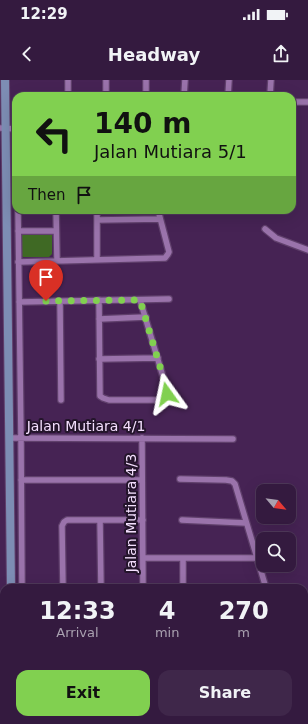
<!DOCTYPE html>
<style>
:root{--surface:#341a3f;--page:#3f274a;--text:#f1f3f6;--muted:#a9a1b0;--line:#4e3859;--accent:#81d050}
body{margin:0;font-family:"DejaVu Sans",sans-serif;background:var(--page);color:var(--text);height:100vh;display:flex;flex-direction:column;font-size:15px;white-space:nowrap}
*{box-sizing:border-box;margin:0}
p{font-size:13px;color:var(--muted)}
.icon{flex:none;width:22px;height:22px;fill:none;stroke:currentColor;stroke-width:2;stroke-linecap:round;stroke-linejoin:round}
.map{position:relative;flex:1;overflow:hidden}
.details{position:absolute;left:0px;top:504px;width:308px;height:140px;display:flex;flex-direction:column;background:var(--surface);border-radius:12px 12px 0 0;box-shadow:0 4px 16px #0002,0 0 0 1px var(--line)}
.details>*{flex:none}
.banner{position:absolute;left:12px;top:12px;width:284px;height:122px;border-radius:12px;box-shadow:0 4px 16px #0002,0 0 0 1px var(--line);background:#81d050;color:#111;overflow:hidden}
.needle{width:26px;rotate:119deg}
.fabs{position:absolute;left:256px;top:404px;display:grid;gap:8px}
.fabs a{display:grid;place-items:center;width:40px;height:40px;border-radius:8px;background:var(--surface);box-shadow:0 4px 16px #0002,0 0 0 1px var(--line);font-size:20px}
.pin{position:absolute;display:grid;place-items:center;width:34px;height:34px;color:#fff;margin:-41px -17px;border-radius:50% 50% 50% 0;rotate:-45deg;box-shadow:0 0 4px #0007}
.pin .icon{rotate:45deg}
.me{position:absolute;width:44px;margin:-22px;rotate:348deg;stroke-linejoin:round;filter:drop-shadow(0 0 3px #0008)}
.turn{display:flex;align-items:center;gap:14px;height:84px;padding:0 16px;font-size:18px}
.turn .icon{width:52px;height:52px;stroke-width:2.5}
.turn b{display:block;font-size:28px;line-height:34px}
.then{display:flex;align-items:center;height:38px;padding:0 16px;background:#0003;gap:8px;font-size:15px}
.eta{display:flex;justify-content:space-evenly;align-items:center;height:68px;text-align:center}
.eta b{font-size:24px;font-weight:700;line-height:28px}
.primary-button{display:flex;gap:8px;margin-top:auto;padding:8px 16px}
.primary-button a{flex:1;height:46px;border-radius:12px;background:var(--accent);color:#111;font-size:16px;font-weight:700;line-height:46px;text-align:center}
.primary-button a+a{background:var(--page);color:var(--text)}
.status{display:flex;justify-content:space-between;align-items:center;height:28px;padding:0 20px;background:var(--surface);direction:ltr}
.status svg{height:11px;fill:currentColor}
header{display:flex;justify-content:space-between;align-items:center;height:52px;padding:0 16px;background:var(--surface);font-size:18px;font-weight:700}
.map>svg:first-child{display:block}
.grass{fill:#3f6924}
.lines{fill:none;stroke-linecap:round;stroke-linejoin:round}
.stream{stroke:#2e003e;stroke-width:1.5}
.street-casing{stroke:#60406c;stroke-width:8}
.secondary-casing{stroke:#60406c;stroke-width:10}
.street{stroke:#9a73ab;stroke-width:5.5}
.secondary{stroke:#7d8db4;stroke-width:8}
.route{stroke:#81d050;stroke-width:7;stroke-dasharray:0 12.6}
.labels{text-anchor:middle;dominant-baseline:central;stroke-width:4;stroke-linejoin:round;paint-order:stroke}
.street-label{font-size:14px;fill:#f4dffe;stroke:#24152b}
</style>
<div class="status"><b>12:29</b><svg viewBox="0 0 49 12"><path d="M0 12V9h3v3zM5 12V6h3v6zM10 12V3h3v9zM15 12V0h3v12zM26 1h20v11H26zM47 4h2v5h-2z"/></svg></div>
<header><svg class="icon" aria-label="back" viewBox="0 0 24 24"><path d="M15 5l-7 7 7 7"/></svg>Headway<svg class="icon" aria-label="share" viewBox="0 0 24 24"><path d="M12 15V3M7 8l5-5 5 5M5 13v7h14v-7"/></svg></header>
<div class="map">
<svg width="308" height="644" viewBox="0 0 308 644">
<rect width="100%" height="100%" fill="#462354"/>
<!-- grass -->
<path class="grass" d="M20 153H52V174L49 177H23L20 174Z"/>
<g class="lines">
<!-- stream -->
<path class="stream" d="M304 612 308 610
M28 642 41 640"/>
<!-- street casing -->
<g class="street-casing">
<path id="street" d="M68 0V16
M106 0V16
M146 0V16
M184 16 185 0
M228 16 229 0
M270 16 271 0
M292 22H308
M0 48 16 49
M18 130 21 358 22 508
M56 130 57 180
M97 130V179
M97 140 160 139
M265 149 276 158 308 170
M18 151H56
M18 182 165 178 168 174 169 172 158 130
M99 220 100 316 103 318 109 320H163L167 316V310L140 220
M60 221 61 320
M19 222 169 219
M99 239 146 237
M99 279 158 278
M10 358 233 359
M142 358 143 508
M180 399 226 400 232 401 235 404 266 508
M21 400H142
M100 440 101 508
M182 440 246 443
M143 478H257
M63 508 62 446 64 442 67 440H143
M183 508V478
M304 603 308 601
M0 636H4
M63 644 76 642 250 641"/>
</g>
<!-- secondary casing -->
<g class="secondary-casing">
<path id="secondary" d="M5 0 11 508
M13 644V640"/>
</g>
<!-- street -->
<use href="#street" class="street"/>
<!-- secondary -->
<use href="#secondary" class="secondary"/>
</g>
<g class="lines">
<!-- route -->
<path class="route" d="M46 221 140 220 167 310V314"/>
</g>
<g class="labels">
<!-- street labels -->
<g class="street-label">
<text x="86" y="346">Jalan Mutiara 4/1</text>
<text transform="translate(131 433) rotate(-90)">Jalan Mutiara 4/3</text>
</g>
</g>
</svg>
<div class="fabs">
<a><svg class="needle" viewBox="-14 -14 28 28"><path d="M0-13l5 13h-10z" fill="#e53935"/><path d="M0 13l5-13h-10z" fill="#a9a1b0"/></svg></a>
<a><svg class="icon" aria-label="search" viewBox="0 0 24 24"><circle cx="10" cy="10" r="6"/><path d="M15 15l6 6"/></svg></a>
</div>
<div class="pin" style="left:46px;top:221px;background:#d93025"><svg class="icon" aria-label="arrive" viewBox="0 0 24 24"><path d="M6 21V4h12l-3 4 3 4H6"/></svg></div>
<svg class="me" style="left:167px;top:314px" viewBox="-20 -20 40 40"><path d="M0-17L14 15 0 8-14 15z" fill="#81d050" stroke="#fff" stroke-width="4"/></svg>
<div class="banner">
<div class="turn"><svg class="icon" aria-label="left" viewBox="0 0 24 24"><path d="M17 20v-9H6M10 6l-5 5 5 5"/></svg><div><b>140 m</b>Jalan Mutiara 5/1</div></div>
<div class="then">Then<svg class="icon" aria-label="arrive" viewBox="0 0 24 24"><path d="M6 21V4h12l-3 4 3 4H6"/></svg></div>
</div>
<section class="details">
<div class="eta">
<div><b>12:33</b><p>Arrival</p></div>
<div><b>4</b><p>min</p></div>
<div><b>270</b><p>m</p></div>
</div>
<div class="primary-button"><a>Exit</a><a>Share</a></div>
</section>
</div>
